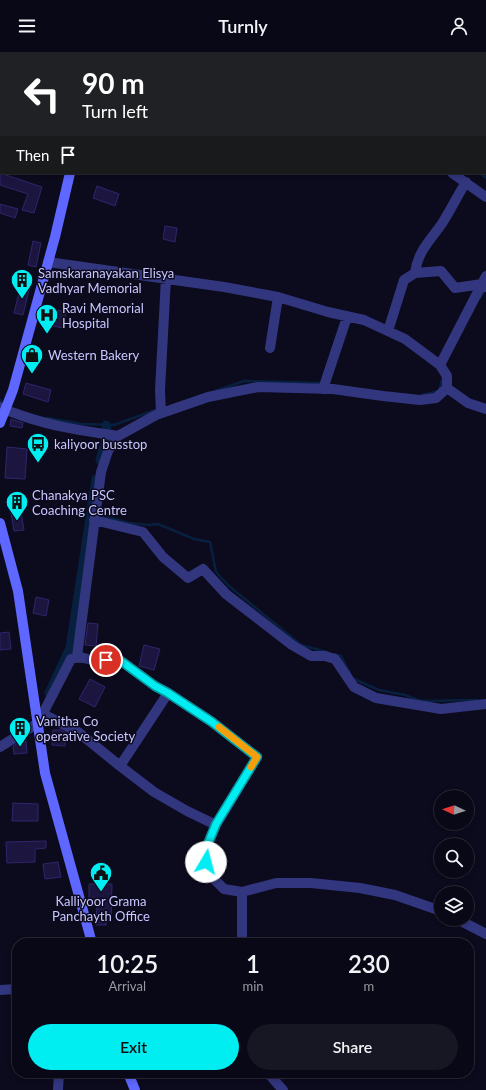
<!DOCTYPE html>
<style>
:root{--surface:#090816;--page:#171623;--text:#f1f3f6;--muted:#999aa1;--line:#292935;--accent:#00edf2}
body{margin:0;font-family:Lato,sans-serif;background:var(--page);color:var(--text);height:100vh;display:flex;flex-direction:column;font-size:15px;white-space:nowrap}
*{box-sizing:border-box;margin:0}
p{font-size:13px;color:var(--muted)}
.icon{flex:none;width:22px;height:22px;fill:none;stroke:currentColor;stroke-width:2;stroke-linecap:round;stroke-linejoin:round}
.map{position:relative;flex:1;overflow:hidden}
.panel{position:absolute;left:12px;top:886px;width:462px;height:140px;display:flex;flex-direction:column;background:var(--surface);border-radius:16px;box-shadow:0 2px 6px #0003,0 0 0 1px var(--line)}
.panel>*{flex:none}
.top-card{position:absolute;left:0px;top:0px;width:486px;height:122px;box-shadow:0 2px 6px #0003,0 0 0 1px var(--line);background:#202124;color:#fff;overflow:hidden}
.needle{width:26px;rotate:274deg}
.tools{position:absolute;left:434px;top:738px;display:grid;gap:8px}
.tools a{display:grid;place-items:center;width:40px;height:40px;border-radius:50%;background:var(--surface);box-shadow:0 2px 6px #0003,0 0 0 1px var(--line);font-size:20px}
.pin{position:absolute;display:grid;place-items:center;width:34px;height:34px;color:#fff;margin:-17px;border:2px solid #fff;border-radius:50%;box-shadow:0 1px 4px #0007}
.me{position:absolute;width:44px;margin:-22px;rotate:8deg;stroke-linejoin:round;filter:drop-shadow(0 0 3px #0008)}
.turn{display:flex;align-items:center;gap:14px;height:84px;padding:0 16px;font-size:18px}
.turn .icon{width:52px;height:52px;stroke-width:2.5}
.turn b{display:block;font-size:28px;line-height:34px}
.then{display:flex;align-items:center;height:38px;padding:0 16px;background:#0003;gap:8px;font-size:15px}
.eta{display:flex;justify-content:space-evenly;align-items:center;height:68px;text-align:center}
.eta b{font-size:24px;font-weight:600;line-height:28px}
.primary-button{display:flex;gap:8px;margin-top:auto;padding:8px 16px}
.primary-button a{flex:1;height:46px;border-radius:24px;background:var(--accent);color:#111;font-size:16px;font-weight:600;line-height:46px;text-align:center}
.primary-button a+a{background:var(--page);color:var(--text)}
header{display:flex;justify-content:space-between;align-items:center;height:52px;padding:0 16px;background:var(--surface);font-size:18px;font-weight:600}
.map>svg:first-child{display:block}
.lines{fill:none;stroke-linecap:round;stroke-linejoin:round}
.stream{stroke:#08203f;stroke-width:2.5}
.canal{stroke:#08203f;stroke-width:9}
.building{fill:#1b153f;stroke:#2e266d}
.minor{stroke:#32367f;stroke-width:10}
.secondary{stroke:#5e67ff;stroke-width:10}
.route-casing{stroke:#009a9d;stroke-width:10}
.route{stroke:#00edf2;stroke-width:7}
.slow{stroke:#f59e0b;stroke-width:7}
.labels{text-anchor:middle;dominant-baseline:central;stroke-width:3;stroke-linejoin:round;paint-order:stroke}
.poi-label{font-size:13px;fill:#c9c7ff;stroke:#0c0a1d;text-anchor:start}
</style>
<header><svg class="icon" aria-label="menu" viewBox="0 0 24 24"><path d="M4 6h16M4 12h16M4 18h16"/></svg>Turnly<svg class="icon" aria-label="person" viewBox="0 0 24 24"><circle cx="12" cy="8" r="4"/><path d="M4 21q1-7 8-7t8 7"/></svg></header>
<div class="map">
<svg width="486" height="1038" viewBox="0 0 486 1038">
<rect width="100%" height="100%" fill="#0c0a1d"/>
<g class="lines">
<!-- stream -->
<path class="stream" d="M345 0 346 1
M480 121 486 126
M480 246 486 237
M215 339 244 329 322 331
M422 343 439 339 443 324
M0 348 1 349
M47 366 82 372 114 373 158 357
M103 464 129 471 148 473 158 472 194 487 210 490 216 520 229 534 301 593 327 600
M334 602 341 604 350 621
M354 627 379 638 405 643 421 649 477 648"/>
<!-- canal -->
<path class="canal" d="M106 373 107 378
M100 408 106 387
M49 641 70 596 96 427"/>
</g>
<!-- building -->
<path class="building" d="M0 121 42 135 34 161 22 158 28 142 0 133Z
M97 134 119 142 115 154 93 146Z
M0 152 18 157 15 166 0 161Z
M165 174 177 176 175 190 163 187Z
M33 189 41 191 36 215 28 213Z
M21 232 30 234 23 263 14 261Z
M52 257 66 260 63 276 48 273Z
M26 331 51 338 48 350 23 342Z
M11 367 23 371 22 376 10 374Z
M7 395 27 397 25 427 5 426Z
M21 460 24 478 14 479 11 461Z
M36 545 49 548 46 564 33 561Z
M88 571 98 572 96 594 85 593Z
M9 580 11 597 0 598V581Z
M144 593 160 597 154 618 139 614Z
M90 627 105 635 95 655 79 647Z
M53 678H61L66 681 65 694 52 693Z
M21 689H26L27 701 14 702 13 694Z
M13 751 38 752V769H12Z
M46 789V796L35 797V810L7 811 6 790Z
M58 810 61 825 45 827 43 812Z
M89 832H112L111 868H106V873H96L97 850H89Z"/>
<g class="lines">
<!-- minor -->
<path class="minor" d="M333 0V1
M267 1V0
M324 1V0
M452 121 486 145
M48 210 224 235 278 245 328 260 364 268 405 287 440 313 447 324V336L436 346 420 348 383 344 333 337 258 335 208 345 156 363 118 384 108 399 101 420 77 605
M415 221 441 219 455 236 482 232 485 235
M388 279 404 228 415 221C418 198 431 188 443 170 451 157 458 143 466 130
M270 296 278 245
M440 313 486 224
M447 336 468 351 486 357
M323 337 347 265
M0 355C7 359 15 361 23 364 54 375 86 379 118 384
M161 361 160 338 166 226
M94 468 143 480 163 505 188 526 203 517 226 542 292 593 311 604H325L335 607 354 635 376 646 441 657 486 652
M43 662 78 680 120 714 154 740 187 759 216 773
M0 695 38 671 71 607C81 603 88 608 97 609 105 609 113 608 121 609L155 634 168 641 212 670 257 705 216 773 207 794 206 810 209 822 224 837 242 840V891
M120 714 168 641
M242 840 276 831H311L360 836 395 843 441 859
M457 867 486 882
M0 938 17 937
M268 1021 283 1038
M58 1038 59 1021"/>
<!-- secondary -->
<path class="secondary" d="M96 1V0
M0 371 13 338 55 185 70 121
M0 471 18 539 45 721 92 891
M128 1021 135 1038"/>
</g>
<g class="lines">
<!-- route casing -->
<g class="route-casing">
<path id="route" d="M106 608 121 609 155 634 168 641 212 670 257 705 216 772 207 794 206 810"/>
</g>
<!-- route -->
<use href="#route" class="route"/>
<!-- slow -->
<path class="slow" d="M219 675 257 705 251 715"/>
</g>
<!-- icons -->
<defs>
<g id="building-pin" transform="scale(1.15)"><path d="M0 17L-7.5 6A9.5 9.5 0 1 1 7.5 6Z" fill="#00edf2" stroke="#0c0a1d"/><path d="M-4-6H4V6H1V3H-1V6H-4ZM-2.5-4.3h1.7v1.8h-1.7ZM.8-4.3h1.7v1.8H.8ZM-2.5-1h1.7V.8h-1.7ZM.8-1h1.7V.8H.8Z" fill="#111"/></g>
<g id="hospital-pin" transform="scale(1.15)"><path d="M0 17L-7.5 6A9.5 9.5 0 1 1 7.5 6Z" fill="#00edf2" stroke="#0c0a1d"/><path d="M-5-5h3v3.5h4V-5h3V5h-3V1.5h-4V5h-3Z" fill="#111"/></g>
<g id="shop-pin" transform="scale(1.15)"><path d="M0 17L-7.5 6A9.5 9.5 0 1 1 7.5 6Z" fill="#00edf2" stroke="#0c0a1d"/><path d="M-5-2.5h2.3a2.7 3.5 0 0 1 5.4 0H5L5.5 6h-11ZM-1.5-2.5h3a1.5 2.3 0 0 0-3 0Z" fill="#111"/></g>
<g id="bus-pin" transform="scale(1.15)"><path d="M0 17L-7.5 6A9.5 9.5 0 1 1 7.5 6Z" fill="#00edf2" stroke="#0c0a1d"/><path d="M-5-6H5V4H4V6H2V4H-2V6H-4V4H-5ZM-3.5-4V0h7V-4ZM-3.5 1.2v1.5H-2V1.2ZM2 1.2v1.5H3.5V1.2Z" fill="#111"/></g>
<g id="civic-pin" transform="scale(1.15)"><path d="M0 17L-7.5 6A9.5 9.5 0 1 1 7.5 6Z" fill="#00edf2" stroke="#0c0a1d"/><path d="M-.6-6.5H3V-4.5H.6V-3L4-1V1h2V6H-6V1h2V-1L-.6-3ZM-1.2 2.5V6h2.4V2.5Z" fill="#111"/></g>
</defs>
<g fill-rule="evenodd">
<use href="#building-pin" x="22" y="228"/>
<use href="#hospital-pin" x="47" y="263"/>
<use href="#shop-pin" x="32" y="303"/>
<use href="#bus-pin" x="38" y="392"/>
<use href="#building-pin" x="17" y="450"/>
<use href="#building-pin" x="20" y="676"/>
<use href="#civic-pin" x="101" y="821"/>
</g>
<g class="labels">
<!-- poi labels -->
<g class="poi-label">
<text x="38" y="221">Samskaranayakan Elisya<tspan x="38" dy="15">Vadhyar Memorial</tspan></text>
<text x="62" y="256">Ravi Memorial<tspan x="62" dy="15">Hospital</tspan></text>
<text x="48" y="303">Western Bakery</text>
<text x="54" y="392">kaliyoor busstop</text>
<text x="32" y="443">Chanakya PSC<tspan x="32" dy="15">Coaching Centre</tspan></text>
<text x="36" y="669">Vanitha Co<tspan x="36" dy="15">operative Society</tspan></text>
<text x="101" y="849" text-anchor="middle">Kalliyoor Grama<tspan x="101" dy="15">Panchayth Office</tspan></text>
</g>
</g>
</svg>
<div class="tools">
<a><svg class="needle" viewBox="-14 -14 28 28"><path d="M0-13l5 13h-10z" fill="#e53935"/><path d="M0 13l5-13h-10z" fill="#999aa1"/></svg></a>
<a><svg class="icon" aria-label="search" viewBox="0 0 24 24"><circle cx="10" cy="10" r="6"/><path d="M15 15l6 6"/></svg></a>
<a><svg class="icon" aria-label="layers" viewBox="0 0 24 24"><path d="M12 4l9 5-9 5-9-5zM3 14l9 5 9-5"/></svg></a>
</div>
<div class="pin" style="left:106px;top:608px;background:#d93025"><svg class="icon" aria-label="arrive" viewBox="0 0 24 24"><path d="M6 21V4h12l-3 4 3 4H6"/></svg></div>
<svg class="me" style="left:206px;top:810px" viewBox="-20 -20 40 40"><circle r="19" fill="#fff"/><path d="M0-13L10 11 0 6-10 11z" fill="#00edf2"/></svg>
<div class="top-card">
<div class="turn"><svg class="icon" aria-label="left" viewBox="0 0 24 24"><path d="M17 20v-9H6M10 6l-5 5 5 5"/></svg><div><b>90 m</b>Turn left</div></div>
<div class="then">Then<svg class="icon" aria-label="arrive" viewBox="0 0 24 24"><path d="M6 21V4h12l-3 4 3 4H6"/></svg></div>
</div>
<section class="panel">
<div class="eta">
<div><b>10:25</b><p>Arrival</p></div>
<div><b>1</b><p>min</p></div>
<div><b>230</b><p>m</p></div>
</div>
<div class="primary-button"><a>Exit</a><a>Share</a></div>
</section>
</div>
